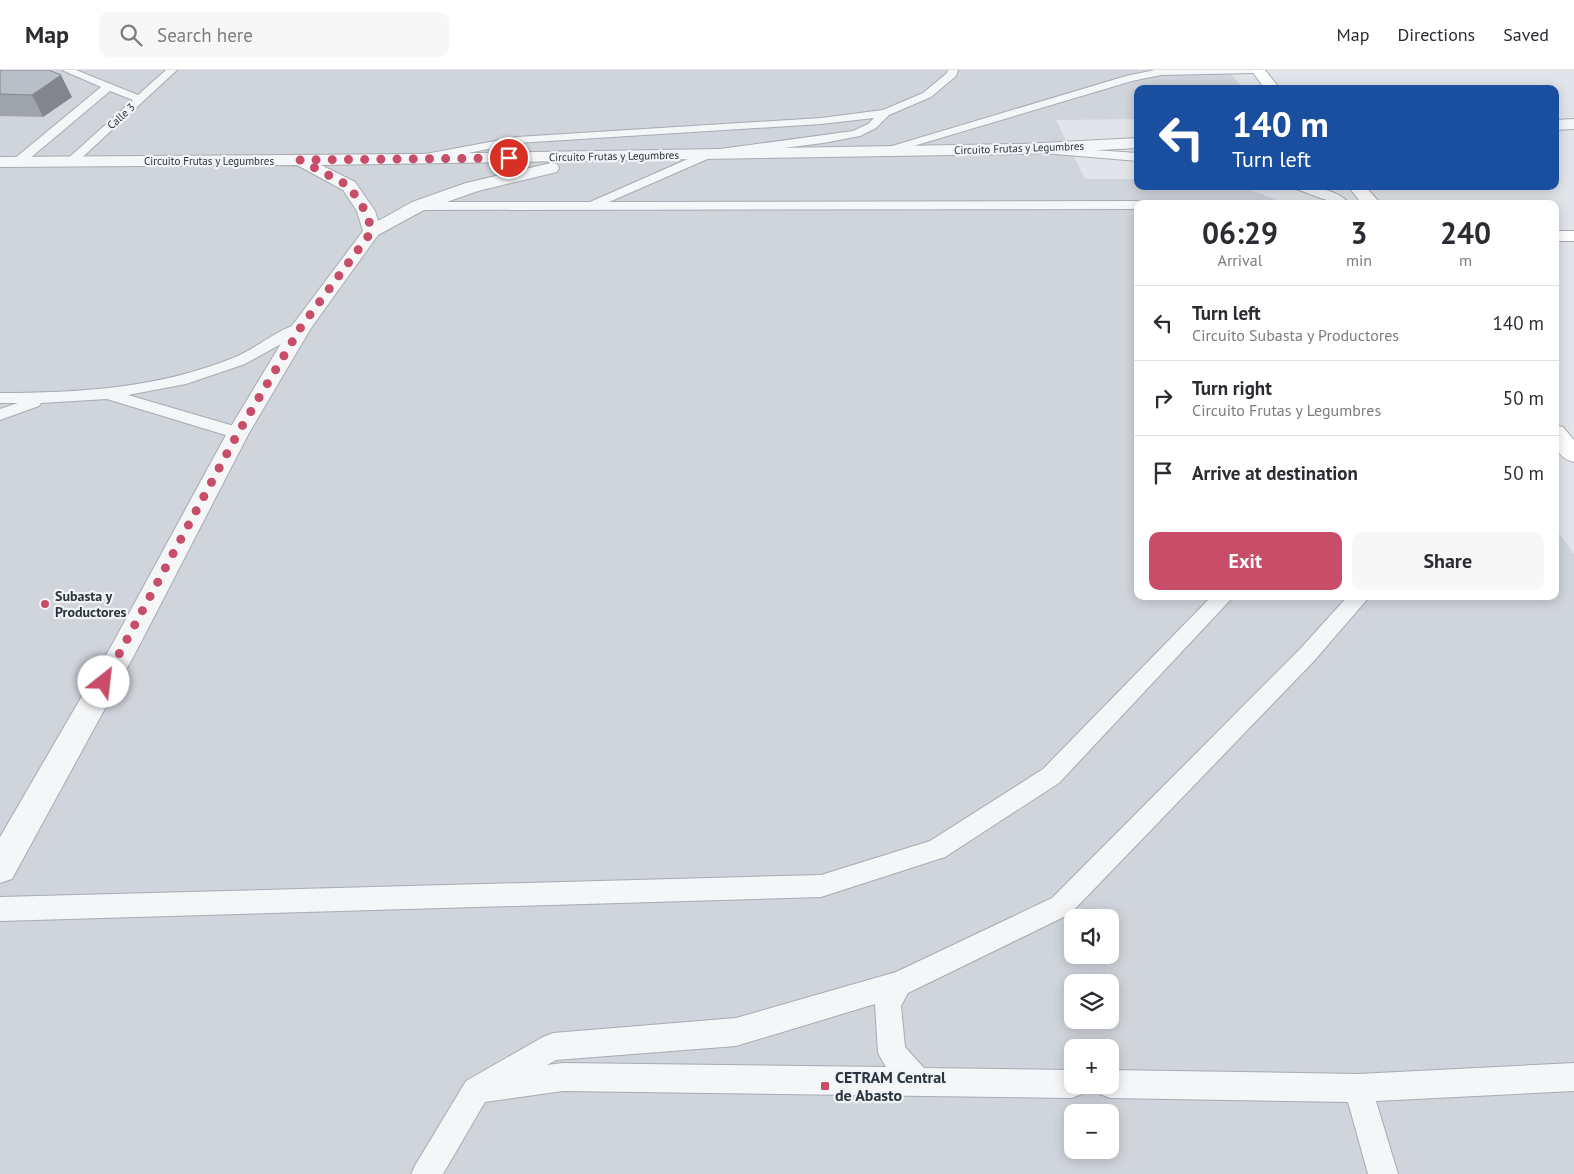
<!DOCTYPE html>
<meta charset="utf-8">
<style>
:root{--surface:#fff;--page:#f7f7f7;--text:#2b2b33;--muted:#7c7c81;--line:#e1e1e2;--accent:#c84d69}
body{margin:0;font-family:"PT Sans",sans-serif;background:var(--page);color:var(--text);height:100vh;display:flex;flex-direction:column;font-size:19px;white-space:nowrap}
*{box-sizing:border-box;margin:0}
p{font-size:16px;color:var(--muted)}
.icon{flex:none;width:28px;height:28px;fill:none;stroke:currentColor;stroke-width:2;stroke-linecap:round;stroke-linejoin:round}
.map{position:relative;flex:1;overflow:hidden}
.drawer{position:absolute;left:1134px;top:130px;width:425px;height:400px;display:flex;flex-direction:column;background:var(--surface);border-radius:10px;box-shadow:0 2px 12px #0003}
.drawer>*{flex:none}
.guide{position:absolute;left:1134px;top:15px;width:425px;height:105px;border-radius:10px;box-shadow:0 2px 12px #0003;background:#1a4fa0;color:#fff;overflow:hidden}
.tools{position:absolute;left:1064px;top:839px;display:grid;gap:10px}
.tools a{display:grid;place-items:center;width:55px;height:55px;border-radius:10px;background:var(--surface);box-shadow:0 2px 12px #0003;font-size:25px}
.pin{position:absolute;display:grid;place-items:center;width:42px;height:42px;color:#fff;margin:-21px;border:2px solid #fff;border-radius:50%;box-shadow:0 1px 5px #0007}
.me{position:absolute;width:55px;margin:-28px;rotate:29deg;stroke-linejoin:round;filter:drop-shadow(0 0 4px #0008)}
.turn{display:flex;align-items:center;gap:18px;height:105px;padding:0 15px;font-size:22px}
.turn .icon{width:65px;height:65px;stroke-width:2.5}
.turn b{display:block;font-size:35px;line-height:42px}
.eta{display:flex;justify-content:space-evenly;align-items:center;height:85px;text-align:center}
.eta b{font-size:30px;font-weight:700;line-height:35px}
.button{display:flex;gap:10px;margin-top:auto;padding:10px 15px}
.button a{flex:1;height:58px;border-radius:10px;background:var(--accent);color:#fff;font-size:20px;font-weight:700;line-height:58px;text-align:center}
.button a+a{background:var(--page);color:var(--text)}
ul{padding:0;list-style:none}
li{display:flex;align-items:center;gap:15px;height:75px;padding:0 15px;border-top:1px solid var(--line)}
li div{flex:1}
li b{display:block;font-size:19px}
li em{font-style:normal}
header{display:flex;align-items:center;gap:30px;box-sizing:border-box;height:70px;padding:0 25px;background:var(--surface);border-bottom:1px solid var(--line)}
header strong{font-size:24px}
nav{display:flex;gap:28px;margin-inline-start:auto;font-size:18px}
.search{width:350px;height:45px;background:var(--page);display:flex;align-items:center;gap:12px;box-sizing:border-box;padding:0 18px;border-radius:10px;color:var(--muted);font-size:19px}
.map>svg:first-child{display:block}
.built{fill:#d0d4db;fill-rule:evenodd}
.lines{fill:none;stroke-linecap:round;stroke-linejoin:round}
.lane-casing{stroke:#a6acb3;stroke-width:2}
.street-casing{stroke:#a6acb3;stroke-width:2}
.secondary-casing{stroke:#a6acb3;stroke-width:2}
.lane{fill:#f4f6f8;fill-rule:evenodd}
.street{fill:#f4f6f8;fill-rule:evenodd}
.secondary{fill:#fff;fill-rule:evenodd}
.wall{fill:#9fa4aa}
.shaded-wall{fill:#82868b}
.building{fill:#b9bfc6;stroke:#82868b}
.route{stroke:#c84d69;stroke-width:9;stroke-dasharray:0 16.2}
.poi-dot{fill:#c84d69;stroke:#f1f4f7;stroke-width:2}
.labels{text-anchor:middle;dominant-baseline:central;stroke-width:4.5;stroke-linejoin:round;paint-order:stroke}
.far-street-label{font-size:11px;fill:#2a3440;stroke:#f1f4f7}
.poi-label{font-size:14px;font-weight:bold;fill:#2a3440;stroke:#f1f4f7;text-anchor:start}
.near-poi-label{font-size:16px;font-weight:bold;fill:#2a3440;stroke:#f1f4f7;text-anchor:start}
</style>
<header>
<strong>Map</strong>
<div class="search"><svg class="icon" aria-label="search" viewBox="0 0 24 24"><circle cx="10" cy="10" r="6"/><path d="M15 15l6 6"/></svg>Search here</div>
<nav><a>Map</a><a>Directions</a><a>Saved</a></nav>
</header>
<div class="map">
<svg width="1574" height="1104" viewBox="0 0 1574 1104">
<rect width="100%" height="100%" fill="#e1e5e9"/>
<!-- built -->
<path class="built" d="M0 0H1228L1243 19H1138L1137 49 1056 50 1085 109H1137L1138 116H1237L1249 119 1286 134H1138V526H1555V458L1574 484V1104H0ZM1072 848H1110V885H1072ZM1072 912H1110V950H1072ZM1072 978H1110V1015H1072ZM1072 1042H1110V1080H1072Z"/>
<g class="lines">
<!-- lane casing -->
<g class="lane-casing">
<path id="lane" d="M62 0H76L138 25 166 0H177L74 95H66L64 92 133 30 110 21 22 95H14L12 92 14 89 101 17Z
M948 0H958L956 6 931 27 889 45 876 58 860 66 823 73 712 87 609 132 1138 131 1143 134H1138V139L418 140 412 136 418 132H590L706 81 853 61 868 54 874 48 821 54 517 73 419 93 413 89 415 86 517 67 821 48 883 40 923 23 947 3Z
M1155 0H1260L1255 3 1161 5 1132 11 890 83 886 85 880 81 882 79 1126 6Z
M1035 76 1138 83V91L1031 82 1029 80 1031 78Z
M1294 116C1313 116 1337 119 1350 134 1331 134 1314 125 1296 119Z
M301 253 306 254 308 257 306 260 245 294 186 314 128 325 244 359 246 363 244 367 238 368 232 367 107 329 41 333 39 336 0 350V339L18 333H0V323C79 323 159 318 233 288 256 279 277 259 301 253Z
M1212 526H1234L1059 713 945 787 821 827 0 851V827L821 805 930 771 1043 699Z
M1348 526H1370L1314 591 1070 844 908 923 901 936 905 977 924 998 1072 1000V1015H1086L1082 1024 1072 1028 563 1021 485 1032 443 1104H411L416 1094 466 1011 543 967 553 963 736 948 896 902 1052 828 1300 579ZM875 934 878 983 886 997 563 993 547 995 556 990 736 976Z
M1574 993V1021L1376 1031 1398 1104H1368L1348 1032 1110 1028 1100 1024 1096 1015H1110V1000L1358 1004Z"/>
</g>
<!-- street casing -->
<g class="street-casing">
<path id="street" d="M1574 49V59L1555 60V50Z
M1138 68V78L1021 84 321 95 355 112 375 141 378 151 412 132 466 113 551 93 557 94 559 98 557 102 478 121 424 140 378 165 311 258 249 363 138 578 12 809 0 813V767L114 571 227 363 291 257 363 161 357 141 343 120 297 95 0 97V87L417 84 1021 74Z"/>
</g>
<!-- secondary casing -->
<g class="secondary-casing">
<path id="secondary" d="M1251 0H1265L1280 19H1265Z
M1348 116H1365L1381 134H1362Z
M1555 161H1574V171H1555Z
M1555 355 1563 357 1574 370V392C1554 387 1555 373 1555 355Z"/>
</g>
<!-- lane -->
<use href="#lane" class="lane"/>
<!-- street -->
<use href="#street" class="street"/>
<!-- secondary -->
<use href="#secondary" class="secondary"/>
</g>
<!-- wall -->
<path class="wall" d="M0 0 72 27 43 47 0 46Z"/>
<!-- shaded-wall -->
<path class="shaded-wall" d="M61 5 72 27 43 47 32 25Z"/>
<!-- building -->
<path class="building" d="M0 0H49L61 5 32 25 0 24Z"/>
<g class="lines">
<!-- route -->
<path class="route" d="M104 612 238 363 301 257 372 161 366 142 349 116 300 90 509 88"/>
</g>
<!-- markers -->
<g class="poi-dot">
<circle cx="45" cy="534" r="5"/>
<rect x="820" y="1011" width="10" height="10" rx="2.5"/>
</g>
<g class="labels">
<!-- far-street labels -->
<g class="far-street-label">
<text transform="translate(121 46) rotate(-42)">Calle 3</text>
<text transform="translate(1019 78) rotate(-2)">Circuito Frutas y Legumbres</text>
<text transform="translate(614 86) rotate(-1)">Circuito Frutas y Legumbres</text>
<text x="209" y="91">Circuito Frutas y Legumbres</text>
</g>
<!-- poi labels -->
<g class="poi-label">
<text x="55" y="526">Subasta y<tspan x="55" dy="16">Productores</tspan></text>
</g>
<!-- near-poi labels -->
<g class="near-poi-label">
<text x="835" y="1007">CETRAM Central<tspan x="835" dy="18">de Abasto</tspan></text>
</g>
</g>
</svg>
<div class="tools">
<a><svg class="icon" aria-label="sound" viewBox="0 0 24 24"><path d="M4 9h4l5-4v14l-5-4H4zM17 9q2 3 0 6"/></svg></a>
<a><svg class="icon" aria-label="layers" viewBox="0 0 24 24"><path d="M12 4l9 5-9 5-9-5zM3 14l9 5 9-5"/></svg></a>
<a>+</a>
<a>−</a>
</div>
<div class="pin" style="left:509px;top:88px;background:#d93025"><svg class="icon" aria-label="arrive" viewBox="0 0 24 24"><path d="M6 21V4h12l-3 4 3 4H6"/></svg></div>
<svg class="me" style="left:104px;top:612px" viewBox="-20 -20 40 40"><circle r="19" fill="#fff"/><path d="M0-13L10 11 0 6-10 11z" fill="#c84d69"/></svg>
<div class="guide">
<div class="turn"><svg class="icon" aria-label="left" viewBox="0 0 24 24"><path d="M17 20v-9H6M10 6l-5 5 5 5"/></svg><div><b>140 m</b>Turn left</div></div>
</div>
<section class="drawer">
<div class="eta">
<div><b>06:29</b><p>Arrival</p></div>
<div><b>3</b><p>min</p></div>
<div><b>240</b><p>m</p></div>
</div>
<ul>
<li><svg class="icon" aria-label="left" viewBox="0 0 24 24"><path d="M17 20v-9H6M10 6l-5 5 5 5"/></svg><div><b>Turn left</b><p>Circuito Subasta y Productores</p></div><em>140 m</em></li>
<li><svg class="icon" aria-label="right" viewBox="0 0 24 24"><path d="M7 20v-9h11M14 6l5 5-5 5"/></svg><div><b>Turn right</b><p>Circuito Frutas y Legumbres</p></div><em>50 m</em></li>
<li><svg class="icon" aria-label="arrive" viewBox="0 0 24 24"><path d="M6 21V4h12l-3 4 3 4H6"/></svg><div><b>Arrive at destination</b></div><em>50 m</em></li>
</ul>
<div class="button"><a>Exit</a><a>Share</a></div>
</section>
</div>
